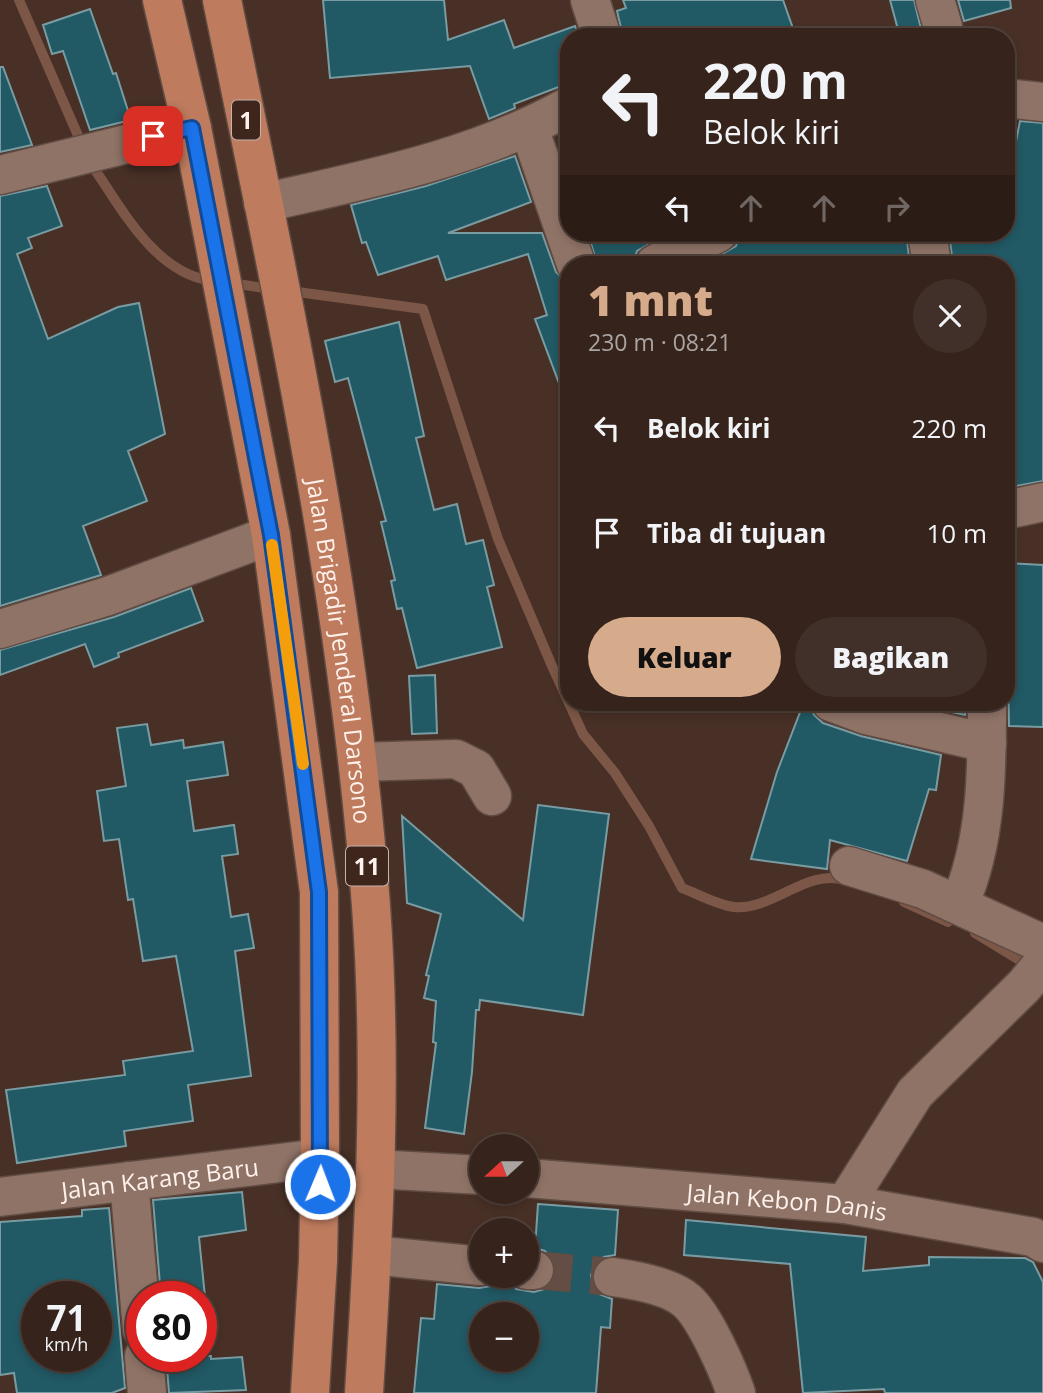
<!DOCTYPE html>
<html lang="id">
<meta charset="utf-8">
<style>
:root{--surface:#36241c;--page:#413029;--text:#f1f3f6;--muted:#aaa4a3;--line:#50413b;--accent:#d6ab8b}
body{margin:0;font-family:"Open Sans",sans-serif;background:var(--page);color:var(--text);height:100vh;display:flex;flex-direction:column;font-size:26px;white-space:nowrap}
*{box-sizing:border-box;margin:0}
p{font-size:23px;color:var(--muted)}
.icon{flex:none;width:38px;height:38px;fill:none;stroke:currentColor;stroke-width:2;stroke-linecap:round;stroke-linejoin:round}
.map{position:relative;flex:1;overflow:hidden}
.details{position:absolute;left:560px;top:256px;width:455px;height:455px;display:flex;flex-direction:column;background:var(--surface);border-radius:28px;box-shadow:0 4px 10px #0003,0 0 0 2px var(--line)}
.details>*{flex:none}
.banner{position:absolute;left:560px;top:28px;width:455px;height:214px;border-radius:28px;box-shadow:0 4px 10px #0003,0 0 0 2px var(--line);background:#36241c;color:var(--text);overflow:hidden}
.needle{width:46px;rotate:249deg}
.fabs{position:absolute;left:469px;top:1134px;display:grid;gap:14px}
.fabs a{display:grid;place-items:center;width:70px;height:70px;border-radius:50%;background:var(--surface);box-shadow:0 4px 10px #0003,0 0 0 2px var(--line);font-size:35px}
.speed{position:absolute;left:21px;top:1281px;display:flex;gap:14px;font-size:35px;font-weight:700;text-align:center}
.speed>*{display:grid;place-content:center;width:91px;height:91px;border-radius:50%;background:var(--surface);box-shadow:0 4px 10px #0003,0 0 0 2px var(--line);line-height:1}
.speed small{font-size:18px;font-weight:400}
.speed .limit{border:10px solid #d22;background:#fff;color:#111}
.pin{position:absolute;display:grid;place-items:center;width:60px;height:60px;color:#fff;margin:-30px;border-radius:14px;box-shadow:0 4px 10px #0006}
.me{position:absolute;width:77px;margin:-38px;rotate:1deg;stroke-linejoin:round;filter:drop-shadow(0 0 5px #0008)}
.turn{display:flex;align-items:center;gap:24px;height:147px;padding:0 28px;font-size:32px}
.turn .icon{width:91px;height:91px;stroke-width:2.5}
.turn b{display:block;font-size:49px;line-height:60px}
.lanes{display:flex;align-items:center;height:66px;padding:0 28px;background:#0003;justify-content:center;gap:35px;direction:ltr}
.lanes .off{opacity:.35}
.round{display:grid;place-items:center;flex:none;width:74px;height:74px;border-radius:37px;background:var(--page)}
.head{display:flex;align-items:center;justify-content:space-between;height:119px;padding:0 28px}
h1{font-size:42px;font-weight:800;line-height:52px;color:var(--accent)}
.button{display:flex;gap:14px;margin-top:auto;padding:14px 28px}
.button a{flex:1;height:80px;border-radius:42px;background:var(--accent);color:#111;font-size:28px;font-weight:800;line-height:80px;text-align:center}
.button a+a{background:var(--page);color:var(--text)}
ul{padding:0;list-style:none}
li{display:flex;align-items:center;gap:21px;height:105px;padding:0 28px}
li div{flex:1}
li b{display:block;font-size:26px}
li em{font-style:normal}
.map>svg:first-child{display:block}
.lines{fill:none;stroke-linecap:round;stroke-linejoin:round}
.stream{stroke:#7c5646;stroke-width:10}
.building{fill:#215964;stroke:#799ca3;stroke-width:2;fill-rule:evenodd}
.minor-tunnel{stroke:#634d44;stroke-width:38;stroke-dasharray:38 19;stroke-linecap:butt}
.minor-casing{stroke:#604c43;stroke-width:41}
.highway-casing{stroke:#604c43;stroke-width:41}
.minor{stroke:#8f7367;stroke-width:38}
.highway{stroke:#be7b5e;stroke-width:38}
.route-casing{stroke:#114b97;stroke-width:18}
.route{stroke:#1a73e8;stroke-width:12}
.slow{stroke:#f59e0b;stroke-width:12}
.labels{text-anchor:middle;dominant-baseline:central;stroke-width:7;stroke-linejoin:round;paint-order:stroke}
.shield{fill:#3e261c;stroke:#c4b4ad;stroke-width:2}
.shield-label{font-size:23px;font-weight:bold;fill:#fef1eb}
.street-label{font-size:24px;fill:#fef1eb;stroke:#3e261c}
</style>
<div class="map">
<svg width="1043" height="1393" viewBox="0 0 1043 1393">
<rect width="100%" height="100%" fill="#483026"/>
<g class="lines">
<!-- stream -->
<path class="stream" d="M19 0 83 147
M89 161C120 205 153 273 212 281
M231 283 271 289
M290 291 423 309 498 539 552 666 583 734 615 773 649 826 682 888C698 894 717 905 734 907 771 911 808 868 844 880
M904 902 948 922
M975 933 1031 967"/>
</g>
<!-- building -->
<path class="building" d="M323 0H444L448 40 504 20 514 48 575 26 579 37H569V83L514 104 515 108 489 119 470 66 330 78Z
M623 0H783L796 37H623L617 11 626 8Z
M890 0H914L922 33 900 37Z
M958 0H1010L1011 8 964 21Z
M90 9 113 74 116 73 131 120 90 130 63 51 52 54 43 25Z
M0 67H3L32 145 0 152Z
M1020 121 1043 123V481L1006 488V264H953L949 233H1006V193Z
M515 156 531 202 448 233H542L556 272 569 284V401L566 402 535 319 547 315 528 254 446 280 438 256 378 275 366 242 362 243 351 205 426 186Z
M47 186 62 226 28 238 32 248 17 254 48 339 118 307 139 303 165 434 128 451 147 501 83 526 101 575 0 606V196Z
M588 233H669L637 251 633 264H597Z
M740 233H906L910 264H704L736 246Z
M399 322 424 436 416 438 434 510 457 504 466 544 483 540 494 585 487 587 502 647 417 668 402 608 397 609 391 581 395 580 381 522 386 521 348 378 335 382 325 341Z
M1006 563 1043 565V727L1009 726Z
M191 588 203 621 118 653 119 657 94 667 85 644 0 675V650L114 617Z
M435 675 437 733 412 734 409 676Z
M804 702H810L814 715 823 723 861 736 941 755 936 790 929 789 907 861 830 840 827 869 751 859 777 772Z
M906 702H965V715Z
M147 724 151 745 183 740 184 748 223 742 228 775 187 781 194 831 234 825 238 854 222 856 231 917 248 914 254 948 235 951 251 1076 188 1085 193 1121 124 1131 126 1146 17 1163 6 1090 125 1075 123 1061 193 1051 176 956 143 961 133 899 128 900 119 839 104 841 97 791 126 786 117 728Z
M538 805 609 814 583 1015 480 1000 479 1010H476L472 1072 464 1134 425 1128 436 1043 433 1042 436 1001 424 998 429 976 426 975 441 914 407 903 402 816 523 920Z
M242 1192 246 1230 199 1237 205 1297H161L153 1200Z
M538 1204 618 1210 615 1255 604 1257 596 1263 591 1275 593 1286 599 1294 612 1299 610 1328 601 1327 596 1393H414L421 1318 434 1319 437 1284 479 1288 491 1286 500 1276H507L516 1289 534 1292 544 1289 553 1281 556 1271 553 1260 545 1251 535 1248ZM481 1314H527V1360H481Z
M109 1208 125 1388 112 1393H17L14 1373 0 1375V1222L82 1216V1210ZM37 1297H96V1356H37Z
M686 1220 866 1237 863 1271 929 1265V1257L1025 1258 1033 1262 1043 1282V1393H885L884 1389 803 1393 790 1264 684 1255Z
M166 1356H211V1359L242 1357 246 1390 169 1393Z"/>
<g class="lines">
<!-- minor-tunnel -->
<path class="minor-tunnel" d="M534 1270 613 1277"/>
<!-- minor casing -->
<g class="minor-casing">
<g id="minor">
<path d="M590 0 602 37"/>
<path d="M935 0 943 27"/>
<path d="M1006 98 1043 102"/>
<path d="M529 128 576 264"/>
<path d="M0 175 192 128"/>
<path d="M263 203C369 179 474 159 569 106"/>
<path d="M927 233 932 264"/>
<path d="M655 264 718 233"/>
<path d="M1006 510 1043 502"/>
<path d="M0 629 108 596 271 535"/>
<path d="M831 702 866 715 987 743"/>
<path d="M358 762 456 759 476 769 492 796"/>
<path d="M849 866 923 889 1043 944"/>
<path d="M959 905C987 842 987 770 987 702"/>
<path d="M375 1169 481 1175"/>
<path id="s1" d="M527 1178 845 1204 1033 1237 1043 1243"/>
<path d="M129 1181 142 1329"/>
<path id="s2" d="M0 1197 320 1158"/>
<path d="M845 1204 915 1093 1024 986 1043 963"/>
<path d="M372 1255 481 1266"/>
<path d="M527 1270H534"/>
<path d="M613 1277C635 1280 670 1286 687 1301 705 1317 728 1370 736 1393"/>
<path d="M144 1356 147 1393"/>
</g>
</g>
<!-- highway casing -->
<g class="highway-casing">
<g id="highway">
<path d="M162 0 192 128 271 535 319 892 320 1158 318 1261 310 1393"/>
<path id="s3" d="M222 0C283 299 349 601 371 906 383 1069 374 1231 364 1393"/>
</g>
</g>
<!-- minor -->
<use href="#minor" class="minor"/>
<!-- highway -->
<use href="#highway" class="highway"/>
</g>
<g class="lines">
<!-- route casing -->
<g class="route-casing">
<path id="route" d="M153 136 192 128 271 535 319 892 320 1184"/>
</g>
<!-- route -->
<use href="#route" class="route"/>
<!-- slow -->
<path class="slow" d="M272 545 303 764"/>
</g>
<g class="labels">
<!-- shield labels -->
<g class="shield">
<rect x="232" y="100.5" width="28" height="39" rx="5"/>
<rect x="346" y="846.5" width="42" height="39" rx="5"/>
</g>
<g class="shield-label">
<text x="246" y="120">1</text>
<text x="367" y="866">11</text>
</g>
<!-- street labels -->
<g class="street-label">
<text stroke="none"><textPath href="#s3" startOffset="662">Jalan Brigadir Jenderal Darsono</textPath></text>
<text stroke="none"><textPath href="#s2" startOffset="161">Jalan Karang Baru</textPath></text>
<text stroke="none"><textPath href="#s1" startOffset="261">Jalan Kebon Danis</textPath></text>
</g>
</g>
</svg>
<div class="fabs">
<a><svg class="needle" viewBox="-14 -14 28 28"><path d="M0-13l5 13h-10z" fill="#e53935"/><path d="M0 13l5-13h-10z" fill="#aaa4a3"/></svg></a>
<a>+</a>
<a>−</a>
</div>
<div class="speed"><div>71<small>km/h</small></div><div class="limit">80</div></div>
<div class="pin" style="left:153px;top:136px;background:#d93025"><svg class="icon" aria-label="arrive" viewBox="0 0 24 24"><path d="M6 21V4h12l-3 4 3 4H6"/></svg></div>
<svg class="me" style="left:320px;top:1184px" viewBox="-20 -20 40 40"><circle r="17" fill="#1a73e8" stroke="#fff" stroke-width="3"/><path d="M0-11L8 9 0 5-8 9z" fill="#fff"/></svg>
<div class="banner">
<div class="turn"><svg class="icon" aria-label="left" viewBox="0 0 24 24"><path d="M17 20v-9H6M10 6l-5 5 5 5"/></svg><div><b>220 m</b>Belok kiri</div></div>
<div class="lanes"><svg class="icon" aria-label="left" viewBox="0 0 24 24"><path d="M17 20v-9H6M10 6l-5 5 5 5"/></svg><svg class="icon off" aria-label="ahead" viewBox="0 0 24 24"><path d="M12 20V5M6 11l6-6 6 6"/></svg><svg class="icon off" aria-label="ahead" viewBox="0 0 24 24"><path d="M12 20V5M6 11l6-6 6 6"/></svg><svg class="icon off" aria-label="right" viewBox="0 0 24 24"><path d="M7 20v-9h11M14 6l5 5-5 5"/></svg></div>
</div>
<section class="details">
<div class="head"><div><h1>1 mnt</h1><p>230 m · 08:21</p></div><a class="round"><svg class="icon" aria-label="close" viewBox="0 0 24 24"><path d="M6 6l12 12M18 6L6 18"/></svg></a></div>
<ul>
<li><svg class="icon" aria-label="left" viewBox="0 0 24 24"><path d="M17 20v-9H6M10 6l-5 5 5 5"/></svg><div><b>Belok kiri</b></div><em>220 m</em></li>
<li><svg class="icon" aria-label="arrive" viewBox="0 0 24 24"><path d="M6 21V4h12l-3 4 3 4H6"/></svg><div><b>Tiba di tujuan</b></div><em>10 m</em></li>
</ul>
<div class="button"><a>Keluar</a><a>Bagikan</a></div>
</section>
</div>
